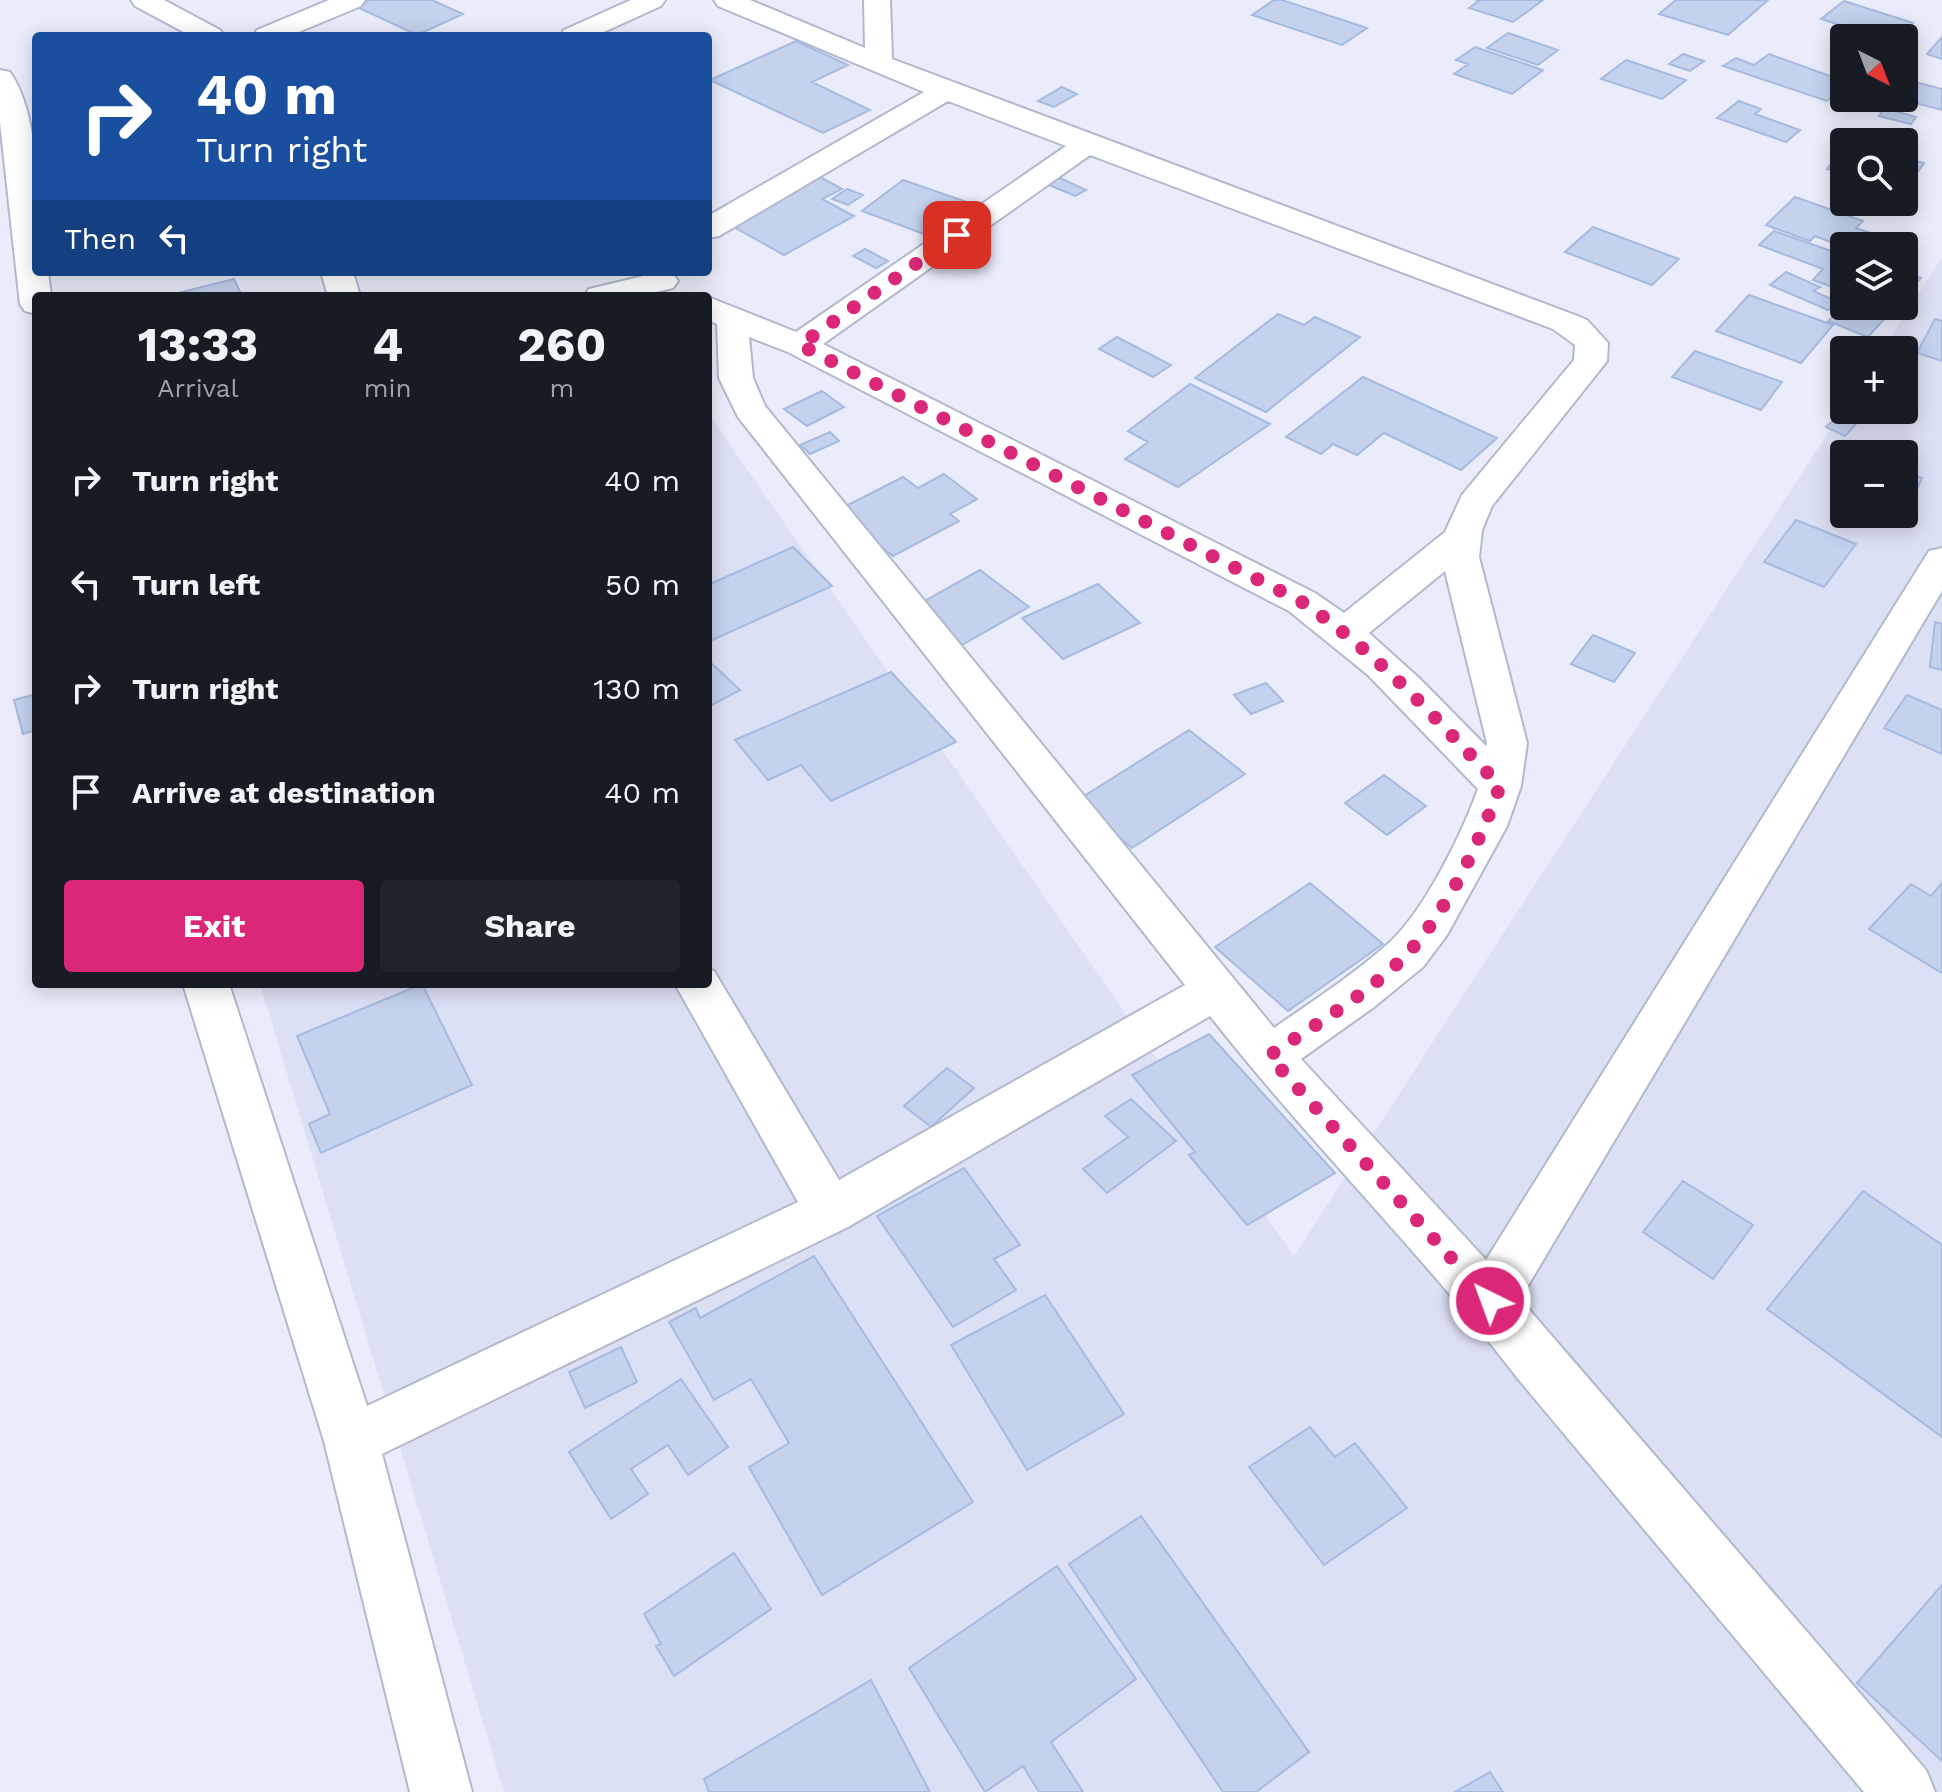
<!DOCTYPE html>
<meta charset="utf-8">
<style>
:root{--surface:#171b24;--page:#20242c;--text:#f1f3f6;--muted:#9ea1a6;--accent:#db2777}
body{margin:0;font-family:"Work Sans",sans-serif;background:var(--page);color:var(--text);height:100vh;display:flex;flex-direction:column;font-size:30px;white-space:nowrap}
*{box-sizing:border-box;margin:0}
p{font-size:26px;color:var(--muted)}
.icon{flex:none;width:44px;height:44px;fill:none;stroke:currentColor;stroke-width:2;stroke-linecap:round;stroke-linejoin:round}
.map{position:relative;flex:1;overflow:hidden}
.drawer{position:absolute;left:32px;top:292px;width:680px;height:696px;display:flex;flex-direction:column;background:var(--surface);border-radius:8px;box-shadow:0 4px 20px #0003}
.drawer>*{flex:none}
.hud{position:absolute;left:32px;top:32px;width:680px;height:244px;border-radius:8px;box-shadow:0 4px 20px #0003;background:#1a4fa0;color:#fff;overflow:hidden}
.needle{width:52px;rotate:138deg}
.buttons{position:absolute;left:1830px;top:24px;display:grid;gap:16px}
.buttons a{display:grid;place-items:center;width:88px;height:88px;border-radius:8px;background:var(--surface);box-shadow:0 4px 20px #0003;font-size:40px}
.pin{position:absolute;display:grid;place-items:center;width:68px;height:68px;color:#fff;margin:-34px;border-radius:16px;box-shadow:0 4px 12px #0006}
.me{position:absolute;width:88px;margin:-44px;rotate:318deg;stroke-linejoin:round;filter:drop-shadow(0 0 6px #0008)}
.turn{display:flex;align-items:center;gap:28px;height:168px;padding:0 32px;font-size:36px}
.turn .icon{width:104px;height:104px;stroke-width:2.5}
.turn b{display:block;font-size:56px;line-height:68px}
.then{display:flex;align-items:center;height:76px;padding:0 32px;background:#0003;gap:16px;font-size:30px}
.eta{display:flex;justify-content:space-evenly;align-items:center;height:136px;text-align:center}
.eta b{font-size:48px;font-weight:700;line-height:56px}
.action{display:flex;gap:16px;margin-top:auto;padding:16px 32px}
.action a{flex:1;height:92px;border-radius:8px;background:var(--accent);color:#fff;font-size:32px;font-weight:700;line-height:92px;text-align:center}
.action a+a{background:var(--page);color:var(--text)}
ul{padding:0;list-style:none}
li{display:flex;align-items:center;gap:24px;height:104px;padding:0 32px}
li div{flex:1}
li b{display:block;font-size:30px}
li em{font-style:normal}
.map>svg:first-child{display:block}
.residential{fill:#dce0f4;fill-rule:evenodd}
.building{fill:#c4d2ee;stroke:#a6badf;stroke-width:2}
.lines{fill:none;stroke-linecap:round;stroke-linejoin:round}
.minor-casing{stroke:#b1b9cd;stroke-width:4}
.minor{fill:#fff;fill-rule:evenodd}
.route{stroke:#db2777;stroke-width:14;stroke-dasharray:0 25.2}
</style>
<div class="map">
<svg width="1942" height="1792" viewBox="0 0 1942 1792">
<rect width="100%" height="100%" fill="#ebecfb"/>
<!-- residential -->
<path class="residential" d="M1942 257V1792H504L260 984H708V413L1294 1256 1844 408 1904 410V350H1882ZM1844 454H1904V514H1844Z"/>
<!-- building -->
<path class="building" d="M369 0H432L463 14 417 35 355 6Z
M1274 0H1282L1367 28 1342 45 1252 15Z
M1475 0H1543L1513 22 1469 8 1479 1Z
M1676 0H1768L1728 35 1659 14Z
M1844 1 1913 23 1894 38H1880L1821 19Z
M1508 33 1558 50 1538 65 1487 48Z
M1942 37V59L1927 54Z
M796 41 848 65 812 82 870 110 823 133 710 80Z
M1475 47 1543 70 1512 94 1454 74 1468 64 1456 60Z
M1683 54 1704 61 1690 71 1669 64Z
M1769 54 1844 81V89L1827 101 1723 66 1736 58 1754 65Z
M1626 60 1686 80 1662 99 1601 79Z
M1904 79 1942 89V110L1897 98H1904Z
M1062 87 1077 94 1054 107 1038 101Z
M1739 101 1761 109 1755 114 1800 130 1786 142 1717 118Z
M1884 108 1916 117 1911 124 1879 116Z
M1844 146V174L1827 169Z
M1904 158 1924 163 1904 192Z
M818 176 842 189 822 199 854 216 784 255 725 222Z
M1060 178 1086 190 1075 196 1049 185Z
M903 180 973 204 932 237 862 211Z
M847 189 863 195 848 205 832 199Z
M1795 197 1863 221 1856 228 1894 241 1890 246H1844V291L1813 280 1823 269 1759 245 1774 231 1834 252 1841 246 1815 236 1810 241 1766 225Z
M1593 227 1679 259 1652 285 1565 252Z
M865 249 888 261 876 268 853 256Z
M1786 272 1820 287 1813 291 1838 302 1828 310 1770 285Z
M1904 272 1921 278 1904 297Z
M234 279 242 296H155L170 295Z
M1749 295 1833 325 1801 363 1716 331Z
M1844 304V306H1896L1868 337 1828 321Z
M1278 314 1304 325 1315 317 1360 337 1266 412 1195 378Z
M1935 319 1942 321V361L1917 353Z
M1117 337 1171 365 1153 377 1099 349Z
M1695 351 1782 382 1761 410 1672 377Z
M1363 377 1497 438 1461 470 1384 433 1357 455 1333 444 1321 454 1286 437Z
M1190 384 1270 424 1178 487 1125 459 1148 442 1128 431Z
M822 391 844 407 807 426 784 409Z
M1838 416 1857 423 1845 436 1826 427Z
M830 432 839 441 810 454 800 445Z
M1904 473 1922 478 1910 506 1904 505Z
M944 474 977 499 950 514 959 521 893 556 836 511 903 477 918 488Z
M1796 520 1856 544 1824 587 1764 562Z
M793 547 832 586 708 642V585Z
M980 570 1029 607 953 650 905 612Z
M1098 584 1140 623 1063 659 1022 618Z
M1935 622 1942 624V670L1930 667Z
M1593 635 1635 653 1614 682 1571 664Z
M708 660 740 690 708 707Z
M891 672 956 742 831 801 801 765 768 780 735 740Z
M1266 683 1283 701 1251 714 1234 695Z
M36 694V730L23 734 14 700Z
M1907 695 1942 710V754L1884 728Z
M1189 730 1245 774 1132 848 1076 801Z
M1384 775 1426 806 1387 835 1345 803Z
M1310 883 1383 944 1288 1011 1215 947Z
M1942 883V973L1869 929 1911 884 1931 896Z
M422 984 472 1085 321 1153 309 1124 330 1114 297 1036Z
M1209 1034 1335 1173 1247 1225 1189 1155 1195 1152 1132 1075Z
M947 1068 974 1088 931 1127 904 1106Z
M1131 1099 1176 1141 1107 1193 1083 1169 1128 1137 1105 1116Z
M964 1168 1020 1245 994 1259 1016 1290 953 1327 877 1216Z
M1683 1181 1753 1225 1713 1279 1643 1232Z
M1863 1191 1942 1245V1437L1767 1309Z
M814 1256 973 1502 822 1595 749 1467 789 1443 751 1379 714 1400 669 1322 696 1308 700 1318Z
M1045 1295 1124 1414 1027 1470 951 1345Z
M621 1347 637 1382 585 1408 569 1372Z
M681 1379 728 1447 688 1475 668 1445 631 1469 648 1494 611 1519 569 1452Z
M1310 1427 1335 1457 1355 1443 1407 1508 1324 1565 1249 1467Z
M1141 1516 1309 1752 1256 1792H1223L1069 1564Z
M734 1553 771 1609 674 1676 656 1646 661 1644 644 1614Z
M1057 1566 1136 1679 1051 1742 1083 1792H1039L1023 1766 985 1792 909 1668Z
M1942 1585V1761L1857 1683Z
M871 1680 930 1792H709L704 1779Z
M1490 1772 1503 1792H1455Z"/>
<g class="lines">
<!-- minor casing -->
<g class="minor-casing">
<path id="minor" d="M131 0H164L220 30 224 36H191L135 6Z
M329 0H365L361 6 289 36H253L257 30Z
M631 0H665L661 6 595 36H560L564 30Z
M714 0H750L865 48 864 0H890L892 59 1575 315 1587 320 1608 343 1607 361 1492 506 1482 530 1479 557 1527 743 1521 786 1507 826 1447 935 1423 967 1374 1007 1301 1059 1486 1260 1929 551 1942 548V591L1520 1299 1926 1770 1935 1792H1864L1519 1380C1422 1253 1308 1141 1210 1016L848 1227 382 1454 472 1792H410L324 1441 183 984H229L367 1406 798 1202 675 984H708V969L714 971 839 1180 1185 985 738 417 719 378 717 324 708 320V297L796 332 1066 146 948 101 719 236 708 238V216L924 92 718 6ZM1090 155 1553 329 1575 345 1574 360 1462 495 1445 532 1344 613 1315 593 823 344ZM749 337 788 352 1289 611 1368 675 1478 789C1462 834 1424 911 1389 943 1353 975 1313 1001 1274 1028L765 406 753 378ZM1445 571 1487 743 1486 746 1420 679 1369 633Z
M0 70 10 72C44 122 36 214 36 272H48L51 296H36V314L25 311 20 304 0 122Z
M321 272H353L360 296H328Z
M660 272 673 274 678 281 673 288 639 296H584L589 289Z"/>
</g>
<!-- minor -->
<use href="#minor" class="minor"/>
</g>
<g class="lines">
<!-- route -->
<path class="route" d="M957 235 800 345 1302 602C1378 653 1437 720 1500 786 1480 841 1448 910 1408 953 1369 994 1315 1024 1269 1056L1490 1301"/>
</g>
</svg>
<div class="buttons">
<a><svg class="needle" viewBox="-14 -14 28 28"><path d="M0-13l5 13h-10z" fill="#e53935"/><path d="M0 13l5-13h-10z" fill="#9ea1a6"/></svg></a>
<a><svg class="icon" aria-label="search" viewBox="0 0 24 24"><circle cx="10" cy="10" r="6"/><path d="M15 15l6 6"/></svg></a>
<a><svg class="icon" aria-label="layers" viewBox="0 0 24 24"><path d="M12 4l9 5-9 5-9-5zM3 14l9 5 9-5"/></svg></a>
<a>+</a>
<a>−</a>
</div>
<div class="pin" style="left:957px;top:235px;background:#d93025"><svg class="icon" aria-label="arrive" viewBox="0 0 24 24"><path d="M6 21V4h12l-3 4 3 4H6"/></svg></div>
<svg class="me" style="left:1490px;top:1301px" viewBox="-20 -20 40 40"><circle r="17" fill="#db2777" stroke="#fff" stroke-width="3"/><path d="M0-11L8 9 0 5-8 9z" fill="#fff"/></svg>
<div class="hud">
<div class="turn"><svg class="icon" aria-label="right" viewBox="0 0 24 24"><path d="M7 20v-9h11M14 6l5 5-5 5"/></svg><div><b>40 m</b>Turn right</div></div>
<div class="then">Then<svg class="icon" aria-label="left" viewBox="0 0 24 24"><path d="M17 20v-9H6M10 6l-5 5 5 5"/></svg></div>
</div>
<section class="drawer">
<div class="eta">
<div><b>13:33</b><p>Arrival</p></div>
<div><b>4</b><p>min</p></div>
<div><b>260</b><p>m</p></div>
</div>
<ul>
<li><svg class="icon" aria-label="right" viewBox="0 0 24 24"><path d="M7 20v-9h11M14 6l5 5-5 5"/></svg><div><b>Turn right</b></div><em>40 m</em></li>
<li><svg class="icon" aria-label="left" viewBox="0 0 24 24"><path d="M17 20v-9H6M10 6l-5 5 5 5"/></svg><div><b>Turn left</b></div><em>50 m</em></li>
<li><svg class="icon" aria-label="right" viewBox="0 0 24 24"><path d="M7 20v-9h11M14 6l5 5-5 5"/></svg><div><b>Turn right</b></div><em>130 m</em></li>
<li><svg class="icon" aria-label="arrive" viewBox="0 0 24 24"><path d="M6 21V4h12l-3 4 3 4H6"/></svg><div><b>Arrive at destination</b></div><em>40 m</em></li>
</ul>
<div class="action"><a>Exit</a><a>Share</a></div>
</section>
</div>
